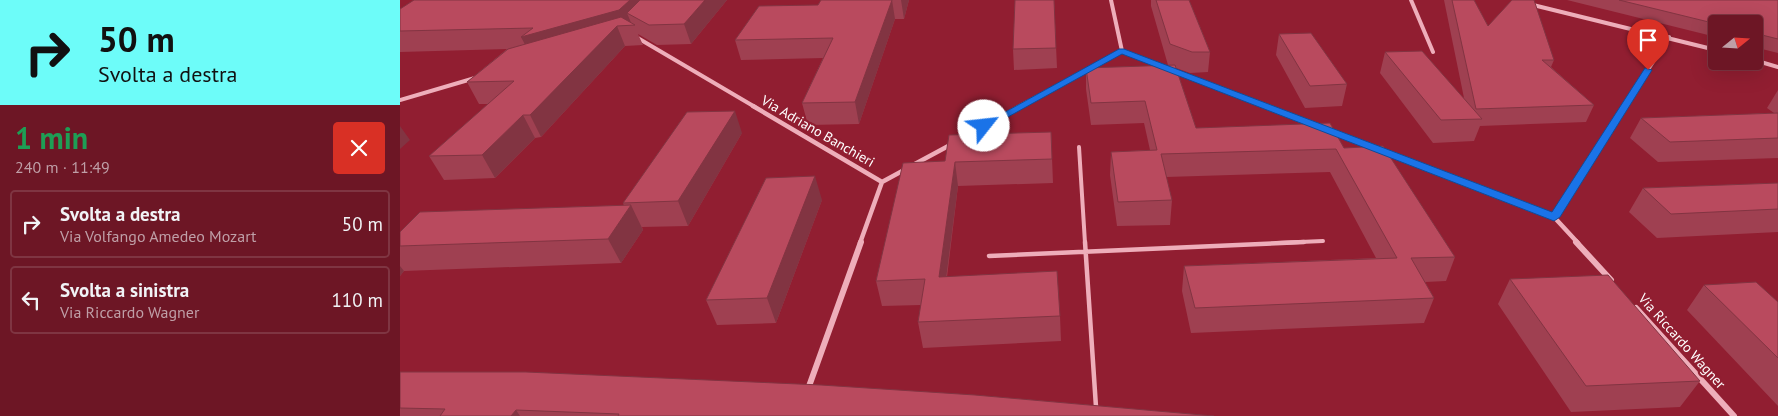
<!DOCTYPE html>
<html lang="it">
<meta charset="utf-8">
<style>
:root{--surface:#6d1625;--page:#752332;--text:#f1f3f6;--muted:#bf9fa7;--line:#7f3542}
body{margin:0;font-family:"PT Sans",sans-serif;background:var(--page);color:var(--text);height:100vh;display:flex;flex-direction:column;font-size:19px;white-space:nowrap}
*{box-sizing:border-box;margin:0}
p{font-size:16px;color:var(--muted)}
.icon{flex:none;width:28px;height:28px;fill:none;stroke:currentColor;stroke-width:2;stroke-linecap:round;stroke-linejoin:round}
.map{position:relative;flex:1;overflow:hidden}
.details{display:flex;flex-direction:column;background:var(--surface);width:400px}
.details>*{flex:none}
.top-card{background:#6dfcf9;color:#111;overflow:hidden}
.needle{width:32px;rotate:72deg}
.buttons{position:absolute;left:1308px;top:15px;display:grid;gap:10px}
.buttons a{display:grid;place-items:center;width:55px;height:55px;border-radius:5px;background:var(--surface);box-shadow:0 5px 20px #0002,0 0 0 1px var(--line);font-size:25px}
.pin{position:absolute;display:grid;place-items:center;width:42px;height:42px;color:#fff;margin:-51px -21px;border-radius:50% 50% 50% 0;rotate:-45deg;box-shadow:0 0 5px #0007}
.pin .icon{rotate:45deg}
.me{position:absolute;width:55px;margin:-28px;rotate:61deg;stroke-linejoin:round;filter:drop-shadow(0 0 4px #0008)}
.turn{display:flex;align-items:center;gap:18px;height:105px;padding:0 15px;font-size:22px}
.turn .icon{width:65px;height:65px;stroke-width:2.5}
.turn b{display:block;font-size:35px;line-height:42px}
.round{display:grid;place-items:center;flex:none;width:52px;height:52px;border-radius:5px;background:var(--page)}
.overview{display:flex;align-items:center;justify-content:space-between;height:85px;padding:0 15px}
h1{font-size:30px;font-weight:700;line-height:38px;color:#1e9e55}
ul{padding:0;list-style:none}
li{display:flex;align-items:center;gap:15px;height:68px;margin:0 10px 8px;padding:0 5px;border:2px solid var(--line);border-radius:5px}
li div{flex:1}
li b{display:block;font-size:19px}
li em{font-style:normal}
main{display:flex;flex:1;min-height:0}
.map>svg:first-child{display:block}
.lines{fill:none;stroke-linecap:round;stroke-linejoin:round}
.lane-far1{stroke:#eeaeba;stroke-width:4}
.lane{stroke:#eeaeba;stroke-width:4.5}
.street-far2{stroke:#eeaeba;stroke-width:4}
.street-far1{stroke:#eeaeba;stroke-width:4.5}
.street{stroke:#eeaeba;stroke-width:6}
.wall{fill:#9f4051}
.shaded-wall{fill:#823442}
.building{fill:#b94a5e;stroke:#823442}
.route{fill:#1a73e8;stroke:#114b97}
.labels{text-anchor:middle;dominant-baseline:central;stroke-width:4.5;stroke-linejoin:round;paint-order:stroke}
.street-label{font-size:14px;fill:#fff;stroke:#911e31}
</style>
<main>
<section class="details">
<div class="top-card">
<div class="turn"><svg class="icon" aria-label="right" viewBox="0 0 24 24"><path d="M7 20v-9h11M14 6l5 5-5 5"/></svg><div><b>50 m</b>Svolta a destra</div></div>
</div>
<div class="overview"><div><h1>1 min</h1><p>240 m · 11:49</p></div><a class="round" style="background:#d93025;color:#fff"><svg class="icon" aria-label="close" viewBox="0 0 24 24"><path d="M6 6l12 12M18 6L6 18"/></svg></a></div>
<ul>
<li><svg class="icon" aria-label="right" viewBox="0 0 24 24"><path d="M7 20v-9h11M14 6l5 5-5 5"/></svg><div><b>Svolta a destra</b><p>Via Volfango Amedeo Mozart</p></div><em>50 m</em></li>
<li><svg class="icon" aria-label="left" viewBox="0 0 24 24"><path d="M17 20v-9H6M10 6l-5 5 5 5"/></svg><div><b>Svolta a sinistra</b><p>Via Riccardo Wagner</p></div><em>110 m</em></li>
</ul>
</section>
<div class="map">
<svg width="1378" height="416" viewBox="0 0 1378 416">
<rect width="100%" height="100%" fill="#911e31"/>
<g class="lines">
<!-- lane-far1 -->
<path class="lane-far1" d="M679 147 685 243
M877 243 923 241"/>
<!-- lane -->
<path class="lane" d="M685 242 696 407
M589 256 904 242"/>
<!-- street-far2 -->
<path class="street-far2" d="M711 0 722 51 869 107
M1011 0 1033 52
M1129 4 1316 50
M236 37 355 107
M1354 60 1378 67
M0 100 75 78
M618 107 722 51
M1224 107 1269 37"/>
<!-- street-far1 -->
<path class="street-far1" d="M353 106 482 182 460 243
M865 106 918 126
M930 131 1154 217
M563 137 621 106
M513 165 552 144
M482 182 506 169
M1178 243 1154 217 1225 106"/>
<!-- street -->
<path class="street" d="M1176 242 1211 280
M1236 308 1334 416
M408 389 461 242"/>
</g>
<!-- wall -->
<path class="wall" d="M327 0 291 44 257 45 238 34 243 45 225 46 141 137 135 138 95 178 44 180 29 156 88 104H79L67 82 107 49 0 52V9Z
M421 0H509L504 19H495L459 124 408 125 402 103 423 58 341 60 335 40 418 5Z
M654 0 657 68 614 70 613 49Z
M751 0H789L810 52 808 72 790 73 776 68 796 128 944 148 1055 257 1046 281 1025 282 1034 298 1024 323 791 333 782 291 784 266 976 258 930 172 766 177 772 200 770 225 717 226 710 175 711 152 750 150 744 123 691 125 686 89V68L770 66 768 65 751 6Z
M1044 0H1074L1088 26 1154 60 1151 67 1194 105 1186 122 1080 126 1074 141 1033 143 980 73 985 52 1064 98Z
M1167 0H1378V53L1354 47V24H1316V37Z
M879 34 947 84 942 106 905 108 876 55Z
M1378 90V158L1258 162 1230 138 1241 118 1374 113 1367 108Z
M651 132 653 183 558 186 547 277 660 316 661 341 523 348 518 322 521 305 482 306 476 281 545 161Z
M342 133 288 226 242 227 243 230 221 263 4 271 0 276V232L224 206 223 203Z
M1378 183V232L1257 238 1229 212 1243 188Z
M422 200 376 323 317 325 306 300Z
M1110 279 1300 381 1280 407 1171 412 1098 304Z
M1304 285 1378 302V406L1287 310Z
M0 372 814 416H0Z"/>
<!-- shaded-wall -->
<path class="shaded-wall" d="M230 0H256L227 13 232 25 217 26 225 46 141 137 130 115 132 58 121 37Z
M305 0H327L291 44 284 24Z
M492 0 495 19 459 124 455 102Z
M501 0H509L504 19Z
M335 111 342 133 288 226 278 201Z
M123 115 135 138 95 178 82 155Z
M0 126 10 140 0 149Z
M555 162 558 186 543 302 539 277Z
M415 176 422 200 376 323 367 298Z
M231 205 243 230 221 263 208 239Z
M0 266 4 271 0 276Z
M116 410 120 416H111Z"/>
<!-- building -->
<path class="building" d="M14 0H230L219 10 121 37 133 28 0 31V9Z
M240 0H305L284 24 249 25 227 13Z
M421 0H492L455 102 402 103 433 38 335 40 359 6 418 5Z
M615 0H654L656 48 613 49Z
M756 0H789L810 52H792L770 44Z
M1052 0H1074L1088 26 1112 0H1134L1154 60H1142L1194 105 1076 109Z
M1219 0H1378V39L1354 33V24H1317Z
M221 17 235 25 217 26 130 115H123L82 155 29 156 114 81 67 82 108 49Z
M911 33 947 84 910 86 879 34Z
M1022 51 1082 119 1041 120 985 52Z
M775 65 796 128 930 123 944 148 983 146 1055 257 1011 258 1034 298 795 308 784 266 997 258 936 149 761 154 772 200 718 202 711 152 757 150 745 101 691 103 686 68Z
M335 111 278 201 223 203 287 112Z
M1378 113V138L1270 142 1241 118Z
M651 132 652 159 555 162 539 277 657 271 660 316 518 322 525 279 476 281 503 163 545 161 549 135Z
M415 176 367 298 306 300 366 178Z
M1378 183V209L1271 214 1243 188Z
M231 205 208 239 0 246V232L20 212Z
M1208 275 1300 381 1186 386 1110 279Z
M1356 282 1378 302V358L1304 285Z
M0 372H126L421 385 575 395 814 416H218L219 414 116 410 111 416H40L45 409 0 408Z"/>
<!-- route -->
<path class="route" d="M719 49H724L1152 212 1245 68 1252 70 1160 217 1154 221 722 54 588 128 584 129 580 126Z"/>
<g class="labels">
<!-- street labels -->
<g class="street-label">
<text transform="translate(418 131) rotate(30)">Via Adriano Banchieri</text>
<text transform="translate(1282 341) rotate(48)">Via Riccardo Wagner</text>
</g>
</g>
</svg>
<div class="buttons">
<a><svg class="needle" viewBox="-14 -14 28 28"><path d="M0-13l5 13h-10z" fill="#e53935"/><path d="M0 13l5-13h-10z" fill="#bf9fa7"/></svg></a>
</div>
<div class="pin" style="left:1248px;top:70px;background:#d93025"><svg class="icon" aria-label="arrive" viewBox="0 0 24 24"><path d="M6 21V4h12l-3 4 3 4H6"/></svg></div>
<svg class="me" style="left:584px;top:126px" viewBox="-20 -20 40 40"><circle r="19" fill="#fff"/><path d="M0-13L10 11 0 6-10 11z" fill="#1a73e8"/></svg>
</div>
</main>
